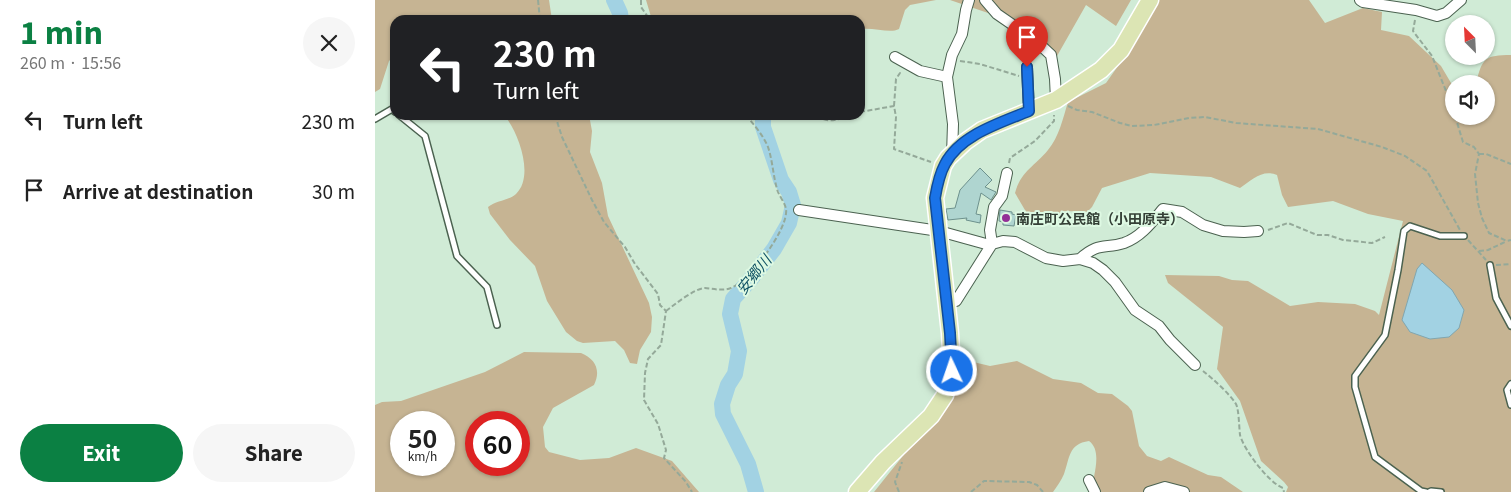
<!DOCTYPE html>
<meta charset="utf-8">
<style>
:root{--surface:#fff;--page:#f6f6f6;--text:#222;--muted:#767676;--accent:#0b8043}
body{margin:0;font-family:Georgia,"Noto Sans JP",serif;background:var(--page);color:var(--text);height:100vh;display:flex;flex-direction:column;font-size:19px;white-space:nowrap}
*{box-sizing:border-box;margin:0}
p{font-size:16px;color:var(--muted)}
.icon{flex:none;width:28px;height:28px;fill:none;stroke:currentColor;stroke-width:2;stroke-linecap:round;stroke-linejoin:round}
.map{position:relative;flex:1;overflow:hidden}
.side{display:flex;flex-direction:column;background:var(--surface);width:375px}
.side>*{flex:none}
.top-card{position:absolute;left:15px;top:15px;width:475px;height:105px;border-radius:15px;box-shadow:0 1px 4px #0004;background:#202124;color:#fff;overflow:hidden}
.needle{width:32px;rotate:336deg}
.controls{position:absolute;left:1070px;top:15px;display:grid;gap:10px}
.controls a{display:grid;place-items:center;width:50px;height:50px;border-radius:50%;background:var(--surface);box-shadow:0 1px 4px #0004;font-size:25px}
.speed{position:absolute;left:15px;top:411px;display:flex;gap:10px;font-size:25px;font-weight:700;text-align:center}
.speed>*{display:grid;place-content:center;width:65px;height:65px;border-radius:50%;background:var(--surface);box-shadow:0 1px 4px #0004;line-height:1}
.speed small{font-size:12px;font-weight:400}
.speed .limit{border:8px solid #d22;background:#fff;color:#111}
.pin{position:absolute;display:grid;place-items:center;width:42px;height:42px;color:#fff;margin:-51px -21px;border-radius:50% 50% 50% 0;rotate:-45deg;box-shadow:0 0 5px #0007}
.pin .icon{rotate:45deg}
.me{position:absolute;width:55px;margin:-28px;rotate:357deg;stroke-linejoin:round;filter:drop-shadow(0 0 4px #0008)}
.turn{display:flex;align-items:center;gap:18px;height:105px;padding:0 20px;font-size:22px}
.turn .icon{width:65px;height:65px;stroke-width:2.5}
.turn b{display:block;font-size:35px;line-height:42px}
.round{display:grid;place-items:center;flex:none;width:52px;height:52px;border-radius:26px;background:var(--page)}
.overview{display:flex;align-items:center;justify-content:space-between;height:85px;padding:0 20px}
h1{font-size:30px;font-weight:800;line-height:38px;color:var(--accent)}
.cta{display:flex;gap:10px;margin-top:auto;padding:10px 20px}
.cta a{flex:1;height:58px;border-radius:30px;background:var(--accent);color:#fff;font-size:20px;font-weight:800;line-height:58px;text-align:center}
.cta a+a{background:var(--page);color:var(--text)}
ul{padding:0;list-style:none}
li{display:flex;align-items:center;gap:15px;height:70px;padding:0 20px}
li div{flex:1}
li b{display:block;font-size:19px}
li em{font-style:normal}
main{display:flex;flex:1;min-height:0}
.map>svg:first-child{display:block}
.green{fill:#c6b493;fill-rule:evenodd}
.water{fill:#a2d2e3;stroke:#81a6af}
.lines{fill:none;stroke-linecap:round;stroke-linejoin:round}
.river{stroke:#a2d2e3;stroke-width:16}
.building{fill:#afd5d0;stroke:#6d918d}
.service-casing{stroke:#4b6250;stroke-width:8}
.minor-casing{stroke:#4b6250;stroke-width:12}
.primary-casing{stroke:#fff;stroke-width:19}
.path{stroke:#94a999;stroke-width:2;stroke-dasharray:5 2.5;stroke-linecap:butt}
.service{stroke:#fff;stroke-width:5}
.minor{stroke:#fff;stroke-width:10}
.primary{stroke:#dce5b4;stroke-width:16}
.route-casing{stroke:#114b97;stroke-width:12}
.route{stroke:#1a73e8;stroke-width:9}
.poi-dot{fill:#933097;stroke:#def9e3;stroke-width:2}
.labels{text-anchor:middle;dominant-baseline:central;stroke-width:4;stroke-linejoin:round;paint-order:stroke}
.poi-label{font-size:14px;font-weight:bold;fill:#343f36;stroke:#def9e3;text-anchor:start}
.water-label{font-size:15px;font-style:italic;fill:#105264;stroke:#def9e3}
</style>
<main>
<section class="side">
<div class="overview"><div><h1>1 min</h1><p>260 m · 15:56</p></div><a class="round"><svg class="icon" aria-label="close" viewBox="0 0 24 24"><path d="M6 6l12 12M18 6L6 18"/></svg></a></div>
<ul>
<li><svg class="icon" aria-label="left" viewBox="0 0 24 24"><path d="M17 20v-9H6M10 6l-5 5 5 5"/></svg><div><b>Turn left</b></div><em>230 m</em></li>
<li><svg class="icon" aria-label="arrive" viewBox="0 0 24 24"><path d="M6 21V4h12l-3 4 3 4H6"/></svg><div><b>Arrive at destination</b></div><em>30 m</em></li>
</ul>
<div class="cta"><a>Exit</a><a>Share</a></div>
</section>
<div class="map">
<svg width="1136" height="492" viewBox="0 0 1136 492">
<rect width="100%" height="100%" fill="#d0ebd6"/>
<!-- green -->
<path class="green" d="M0 0H174L177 20H20V55L14 61 5 89 0 92Z
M271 0H561L535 5 530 10 524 29C515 34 499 27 485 29V20H277Z
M575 0H756L741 26 711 5 682 56 654 27Z
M781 0H934L950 23 988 8 1007 12 1006 30 1034 36 1066 66 1079 88V116H1111V84H1101C1107 58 1110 55 1136 55V492H911L913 487 909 482 886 461 865 401 842 369 848 327 793 283 790 275 844 276 857 280 873 281 915 306 943 302 980 304 1000 311 1004 315 1028 221 993 214 958 201 913 207 907 195 902 175C887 169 877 180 865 188L836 177 775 173 727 188 717 207 712 212 691 211 665 222H657L640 193C646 171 659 167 673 150 684 137 688 118 693 102L731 83 750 56Z
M129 115H214L217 131 215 152 227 183 233 216 274 303 277 317 276 332 265 350 262 364 255 363 249 350 240 341 208 343 202 341 191 332 172 301 160 266 135 240 115 214 113 207C122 200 133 201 141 194 160 176 143 131 129 115Z
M149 352 206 353C221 359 226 371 219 385L178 408 168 427 170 447 174 452 205 460 234 458 261 448 297 461 324 492H0V405L7 402 26 401 110 372ZM69 422V465H26V422ZM144 422V465H101V422Z
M594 361 615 366 642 361 678 379 706 383 723 393 737 394 753 406 757 411 764 446 772 456 786 461 794 457 833 475 846 477 868 492H716C718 477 728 451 714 441 693 444 695 458 689 474 686 481 682 486 678 492H499L571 402Z"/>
<!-- water -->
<path class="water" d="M1047 263 1077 290 1089 310 1084 328 1074 337 1055 339 1035 332 1027 320 1042 269Z"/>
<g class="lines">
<!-- river -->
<path class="river" d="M239 0 245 13 246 20
M381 492 373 464 348 414 347 404 353 385 360 374 364 351 355 314 358 299 375 280 399 249 414 223 418 205 414 192 406 180 388 127V115"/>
</g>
<!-- building -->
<path class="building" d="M605 168 617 180 610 187 621 192 616 200 606 193 601 214 606 215 605 223 591 220 592 218 573 220 571 209 580 208 585 190Z
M625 210 637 212V214L641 215 639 226 628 225V222L624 221Z"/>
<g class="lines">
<!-- service casing -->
<g class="service-casing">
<path id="service" d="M24 115 50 136 82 256 112 287 122 325
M0 119 17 109 20 112
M1115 265 1121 298 1136 326
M1136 384 1132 390 1136 405
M1051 492 1046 491 1000 457 980 387V376L1010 335 1023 270 1029 231 1035 226 1065 236H1089
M1054 492 1056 491 1066 492"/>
</g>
<!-- minor casing -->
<g class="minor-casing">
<path id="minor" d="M610 0 622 14 661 41 676 55 680 79 681 100
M985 0 988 2 1041 10 1062 16 1071 13 1086 0
M520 57 545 71 572 77
M652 67 654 111
M577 155 578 124 572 77 577 55 587 34 591 10 594 0
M424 210 564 231 611 244H617L628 241 640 242 671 258 688 261 705 259 718 263 728 270 740 282 760 310 784 326 795 340 820 365
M705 259C723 242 730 249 749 243 766 237 777 222 788 209L807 212 828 225 848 231 869 232 883 231
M571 302 581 301 617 244 615 230 619 207 627 196 632 173
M714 480 720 492
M774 492 790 487 809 492"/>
</g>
<!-- primary casing -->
<g class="primary-casing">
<path id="primary" d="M482 492 508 462 556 416 570 395 577 371 575 333 560 198 568 166 573 158 590 142 607 130 681 100 726 70 746 50 775 0"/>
</g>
<!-- path -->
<path class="path" d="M163 0 165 20
M266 0V7L275 20
M1040 20 1038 31 1057 56 1079 111
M585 61 605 64 644 76
M519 106 521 79 525 73H528
M693 106 702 110 717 112 745 123 757 126 779 125 814 118 830 117 861 123 943 129 1007 147 1030 156 1052 171 1085 230
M485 112 519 106 521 117 519 149 556 162
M180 115 187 137 217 200 229 222 250 247 260 264 283 294 285 305 291 311 286 345 273 359 270 373 269 400 283 424 291 450 289 458 311 482 317 492
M442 115C452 124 463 120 474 115
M1080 116 1088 142 1099 147 1104 154 1100 174 1103 203 1107 218 1114 233 1132 241 1136 240
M1104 154H1111L1136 164
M634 163 635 158 660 141 679 121V115
M893 230 913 223 942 235H953L968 240 997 243 1010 237
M1093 240 1111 260
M1104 251 1113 250 1132 241
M1121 265 1136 264
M291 311C299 305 320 288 330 288 339 289 348 291 356 288 374 281 414 229 411 209 410 203 405 197 403 192 398 177 398 162 393 147 389 137 381 127 374 119V115
M828 371C838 379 854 393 861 404 864 410 864 427 865 435 869 450 894 483 908 488L909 492
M524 492 520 482 527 462
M596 492 609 481 654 482 662 485 668 492"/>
<!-- service -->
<use href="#service" class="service"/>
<!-- minor -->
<use href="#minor" class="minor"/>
<!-- primary -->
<use href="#primary" class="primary"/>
</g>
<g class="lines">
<!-- route casing -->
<g class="route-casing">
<path id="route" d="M577 371 575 333 560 198C562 186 564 175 570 164 585 135 625 123 654 111L652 67"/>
</g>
<!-- route -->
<use href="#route" class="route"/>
</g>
<!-- markers -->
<circle class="poi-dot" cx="631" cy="218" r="5"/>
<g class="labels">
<!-- poi labels -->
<g class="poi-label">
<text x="641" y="218">南庄町公民館（小田原寺）</text>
</g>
<!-- water labels -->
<g class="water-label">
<text transform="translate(378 274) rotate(-51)">安郷川</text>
</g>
</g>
</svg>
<div class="controls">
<a><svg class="needle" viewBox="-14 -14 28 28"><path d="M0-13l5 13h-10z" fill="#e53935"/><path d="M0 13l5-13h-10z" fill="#767676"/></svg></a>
<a><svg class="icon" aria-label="sound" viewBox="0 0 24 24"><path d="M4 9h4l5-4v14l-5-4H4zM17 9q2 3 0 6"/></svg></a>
</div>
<div class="speed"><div>50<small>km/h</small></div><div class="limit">60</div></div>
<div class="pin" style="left:652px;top:67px;background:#d93025"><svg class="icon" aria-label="arrive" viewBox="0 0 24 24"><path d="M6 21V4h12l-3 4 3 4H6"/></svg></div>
<svg class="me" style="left:577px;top:371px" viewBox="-20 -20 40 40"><circle r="17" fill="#1a73e8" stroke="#fff" stroke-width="3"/><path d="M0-11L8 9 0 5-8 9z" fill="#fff"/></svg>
<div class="top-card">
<div class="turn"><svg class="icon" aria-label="left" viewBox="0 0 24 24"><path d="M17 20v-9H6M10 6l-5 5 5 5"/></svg><div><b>230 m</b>Turn left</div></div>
</div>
</div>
</main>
